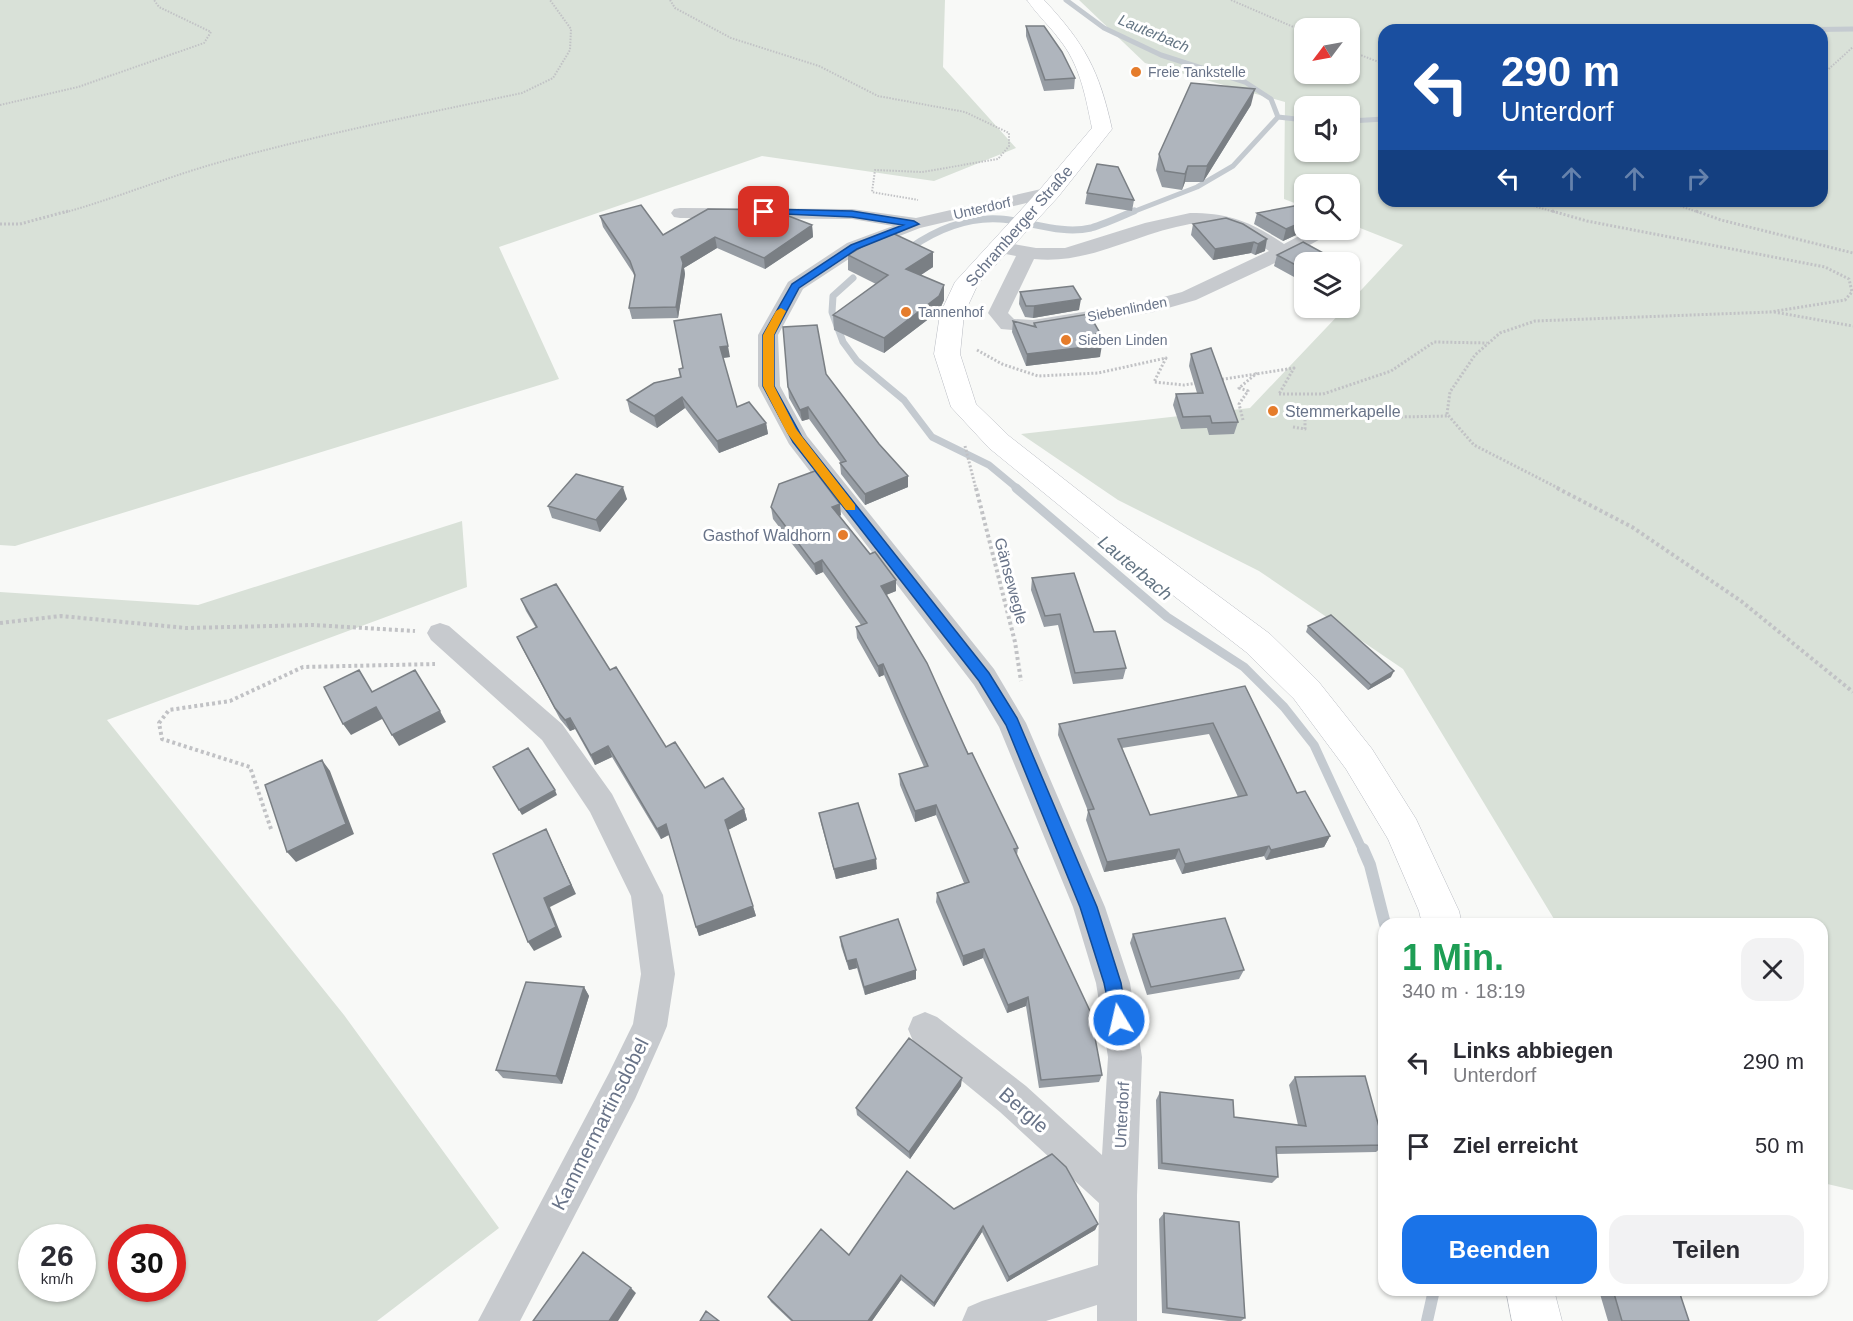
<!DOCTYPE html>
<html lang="de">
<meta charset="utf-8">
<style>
:root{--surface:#fff;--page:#f2f2f3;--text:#2b2b33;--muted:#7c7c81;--accent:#1a73e8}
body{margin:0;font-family:Arial,sans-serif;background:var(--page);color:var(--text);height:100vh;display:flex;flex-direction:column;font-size:22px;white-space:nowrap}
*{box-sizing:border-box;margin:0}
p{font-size:20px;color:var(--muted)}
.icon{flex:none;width:33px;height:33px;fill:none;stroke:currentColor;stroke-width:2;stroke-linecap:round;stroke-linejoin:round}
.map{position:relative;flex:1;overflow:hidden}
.sheet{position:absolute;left:1378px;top:918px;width:450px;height:378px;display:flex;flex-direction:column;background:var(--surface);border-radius:18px;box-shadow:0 2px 4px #0004}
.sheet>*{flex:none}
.banner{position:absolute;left:1378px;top:24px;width:450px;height:183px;border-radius:18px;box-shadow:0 2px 4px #0004;background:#1a4fa0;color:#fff;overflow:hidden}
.needle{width:39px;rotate:238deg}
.fabs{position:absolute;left:1294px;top:18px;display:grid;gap:12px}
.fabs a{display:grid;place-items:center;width:66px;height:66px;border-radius:12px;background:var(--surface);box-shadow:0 2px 4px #0004;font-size:30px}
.speed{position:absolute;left:18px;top:1224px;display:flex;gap:12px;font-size:30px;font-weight:700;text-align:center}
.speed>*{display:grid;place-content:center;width:78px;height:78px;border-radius:50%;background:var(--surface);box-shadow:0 2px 4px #0004;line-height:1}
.speed small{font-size:15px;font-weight:400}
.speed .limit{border:9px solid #d22;background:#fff;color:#111}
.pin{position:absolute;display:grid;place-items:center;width:51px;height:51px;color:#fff;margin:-26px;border-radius:12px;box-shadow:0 3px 9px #0006}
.me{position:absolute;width:66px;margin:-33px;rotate:351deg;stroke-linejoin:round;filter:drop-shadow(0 0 4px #0008)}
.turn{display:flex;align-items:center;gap:21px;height:126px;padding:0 24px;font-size:27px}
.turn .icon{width:78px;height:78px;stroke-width:2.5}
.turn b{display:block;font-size:42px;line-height:51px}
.lanes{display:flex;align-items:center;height:57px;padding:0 24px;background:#0003;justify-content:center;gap:30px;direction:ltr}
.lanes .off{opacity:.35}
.round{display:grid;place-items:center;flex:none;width:63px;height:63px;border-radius:18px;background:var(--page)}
.summary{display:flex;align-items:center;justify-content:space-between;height:102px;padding:0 24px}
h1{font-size:36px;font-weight:700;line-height:45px;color:#1e9e55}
.action{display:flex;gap:12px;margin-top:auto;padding:12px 24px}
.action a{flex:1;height:69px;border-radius:18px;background:var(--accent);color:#fff;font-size:24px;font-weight:700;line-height:69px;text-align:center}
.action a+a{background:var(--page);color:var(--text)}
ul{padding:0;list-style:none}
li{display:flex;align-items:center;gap:18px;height:84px;padding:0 24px}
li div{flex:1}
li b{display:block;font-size:22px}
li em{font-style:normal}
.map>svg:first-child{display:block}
.green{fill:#d9e1d8;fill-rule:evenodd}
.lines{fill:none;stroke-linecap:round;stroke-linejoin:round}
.stream-far3{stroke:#c4cad0;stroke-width:5}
.stream-far2{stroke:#c4cad0;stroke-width:7}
.stream-far1{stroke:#c4cad0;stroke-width:9}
.stream{stroke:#c4cad0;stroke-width:12}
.secondary-casing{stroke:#b9bcc3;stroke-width:1}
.path-far2{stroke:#c1c2c5;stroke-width:2;stroke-dasharray:1.5 1.5;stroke-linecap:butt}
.path-far1{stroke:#c1c2c5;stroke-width:3;stroke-dasharray:2 2;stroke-linecap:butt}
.path{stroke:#c1c2c5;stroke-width:4;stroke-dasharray:3 3;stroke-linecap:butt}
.minor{fill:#c7cace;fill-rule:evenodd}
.secondary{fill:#fff;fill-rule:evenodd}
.wall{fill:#969ca3;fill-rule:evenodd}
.shaded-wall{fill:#7a7f84}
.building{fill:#afb5bd;stroke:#7a7f84;stroke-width:1.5;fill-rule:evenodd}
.route{fill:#1a73e8;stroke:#114b97;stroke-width:1.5}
.slow{fill:#f59e0b}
.poi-dot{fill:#e57c2b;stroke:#fff;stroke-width:2}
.labels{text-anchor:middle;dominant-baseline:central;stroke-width:6;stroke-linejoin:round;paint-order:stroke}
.far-poi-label{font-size:14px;fill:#687388;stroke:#fff;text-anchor:start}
.far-street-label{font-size:14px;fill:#687388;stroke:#fff}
.far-water-label{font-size:15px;font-style:italic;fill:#637483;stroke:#fff}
.street-label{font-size:16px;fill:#687388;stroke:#fff}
.poi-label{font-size:16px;fill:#687388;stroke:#fff;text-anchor:start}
.water-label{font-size:18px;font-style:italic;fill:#637483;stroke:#fff}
.near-street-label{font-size:20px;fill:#687388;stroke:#fff}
</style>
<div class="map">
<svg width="1853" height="1321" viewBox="0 0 1853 1321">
<rect width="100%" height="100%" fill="#f8f9f7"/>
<!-- green -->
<path class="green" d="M0 0H945L943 67 1016 148 934 181 762 156 499 247 559 379 15 546 0 545Z
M1079 0H1853V1190L1823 1183 1822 924H1557L1403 669 1259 571 1118 500 1021 434 1250 408 1345 308H1350V302L1403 245 1350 224V184H1305V207L1284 199 1285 102 1145 63ZM1305 28H1350V74H1305ZM1384 30H1822V201H1384ZM1305 106H1350V152H1305Z
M462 521 467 587 107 720 344 1015 499 1228 377 1321H0V592L198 605ZM32 1238H82V1288H32ZM122 1238H172V1288H122Z"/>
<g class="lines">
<!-- stream-far3 -->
<path class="stream-far3" d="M1066 0 1104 28 1161 55 1245 82 1271 99 1278 117 1233 166 1197 187 1130 213
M1782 30 1853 29
M1278 117 1305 120
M1350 121 1384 119"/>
<!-- stream-far2 -->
<path class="stream-far2" d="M910 248C936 230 968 217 1000 219 1030 221 1060 235 1091 228 1105 224 1120 217 1134 211
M853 278 833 296 832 312 843 342 857 361 904 400 932 437 989 465 1018 489"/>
<!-- stream-far1 -->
<path class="stream-far1" d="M1016 488 1167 617 1244 667 1284 707 1314 745 1363 851"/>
<!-- stream -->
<path class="stream" d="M1363 849 1370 865 1385 924
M1427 1321 1434 1290"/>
<!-- secondary casing -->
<g class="secondary-casing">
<path id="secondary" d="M1027 0H1044C1085 44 1099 70 1112 129L1058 197 978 284 964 314 960 354 976 404 1009 436 1120 523 1270 634 1318 681 1372 749 1416 819 1459 911 1462 924H1422L1419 911 1388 839 1346 769 1294 699 1246 652 1098 537 989 448 951 407 934 354 940 314 955 282 1042 187 1092 128C1086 99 1081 69 1063 44 1052 28 1037 15 1027 0Z
M1506 1290H1554L1562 1321H1512Z"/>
</g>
<!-- path-far2 -->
<path class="path-far2" d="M670 0 675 8 731 38 819 66 878 96 965 112 1009 133V146L998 159 922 172 875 170 872 192 918 200
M1231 0 1305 32
M1350 51 1384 64
M1822 75 1853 47
M0 105 78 87 204 43 211 32 159 7 154 0
M1516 201 1558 213
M1666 201 1700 213
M63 213C117 198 169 176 224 161 322 134 422 114 522 93L553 78 570 50 571 29 550 0"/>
<!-- path-far1 -->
<path class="path-far1" d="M1552 211 1587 221 1825 267 1849 279 1852 292 1845 300 1770 312 1535 321 1500 333 1475 355 1450 392 1447 414 1474 445 1560 489
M1696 211 1721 220 1853 253
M0 224H20L68 211
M1774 312 1853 326
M977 350 1002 364 1038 376 1098 373 1166 358 1154 382 1184 385 1198 383
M1218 380 1294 368 1279 394
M1279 394H1323L1391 371 1434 342 1487 343
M1243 420 1239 404 1248 391 1239 388 1257 373
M1293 427 1305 429V419L1315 413 1349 418 1448 416
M965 446 976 489"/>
<!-- path -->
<path class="path" d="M976 488 1015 642 1021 681
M1557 488 1632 527 1741 601 1853 692
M0 623 61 616 186 628 313 625 415 631
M271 829 250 767 162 739 159 723 169 710 230 701 303 667 435 664"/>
<!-- minor -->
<path class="minor" d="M1050 187 1056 188 1059 192 1056 196 920 228 861 251 803 289 778 335 780 386 807 436 994 669 1026 723 1105 907 1130 983 1142 1057 1137 1195V1321H1097V1305L1046 1321H962L968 1307 982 1301 1098 1265 1099 1203 1000 1112 913 1041 908 1029 913 1017 925 1012 937 1017 1026 1086 1102 1155 1108 1057 1096 983 1073 907 999 727 974 685 789 444 758 386V335L788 282 847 243 893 226 852 219 680 218 674 217 671 213 674 209 680 208 852 209 916 218Z
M1190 213C1230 213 1251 222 1284 244L1310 230H1324L1326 233 1324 237 1290 256 1196 300 1154 312 1033 332 1001 329 988 313 1016 256 990 251 988 247 990 243 997 241 1036 248H1065L1145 223ZM1190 224C1226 224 1241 231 1269 251L1182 292 1145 302 1033 320 1014 319 1008 313 1034 259C1089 265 1137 233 1190 224Z
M440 623 449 626 562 724 612 794 663 895 675 974 667 1026 662 1038 635 1099 520 1321H478L609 1073 633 1024 641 974 631 896 590 812 542 740 431 640 427 633 431 626Z"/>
<!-- secondary -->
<use href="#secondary" class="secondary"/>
</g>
<!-- wall -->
<path class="wall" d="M1026 26 1075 78 1074 89 1044 91 1026 36Z
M1251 105 1203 182H1185L1182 190 1162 187 1156 170 1159 154Z
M1087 193 1134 200 1132 211 1085 204Z
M1257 213 1305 230H1307L1283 241 1254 224Z
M600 216 663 235 812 225 813 237 765 269 717 248 684 268 685 274 678 318 632 319 629 308 635 278 633 273 603 227Z
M1193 224H1243L1265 251 1255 255 1251 253 1213 260 1191 235Z
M933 252V267L921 275 944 300 939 311 884 353 834 330 833 315 876 284 848 270V255Z
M1277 255 1336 260 1335 262H1305V283L1274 266Z
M1020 292 1079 310 1033 318 1025 317 1019 304Z
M674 321 730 357 723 358 737 407 766 423 768 434 719 453 685 408 657 428 630 412 627 400 680 378 679 369 683 368Z
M1013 321 1033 326 1034 323 1099 339 1100 357 1026 366 1012 332Z
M1191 354 1238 422 1234 434 1209 435 1207 428 1181 429 1173 405 1176 394 1197 393 1189 366Z
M826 374 879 444 908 476V487L865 505 841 474 840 463H841L809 419 802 421 789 398 788 387Z
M627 499 600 532 552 518 548 506Z
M771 507 841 515 840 516 896 591 886 595 1018 848 1017 855 1102 1075 1099 1082 1039 1088 1026 1006 1007 1013 983 958 963 966 936 902 937 893 964 883 936 815 915 822 900 785 899 774 924 767 884 675 879 677 857 638 856 627 861 625 823 572 816 575 773 519Z
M1032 578 1094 632 1126 668 1123 679 1073 684 1058 625 1044 627 1031 590Z
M521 599 610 670 666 747 705 788 744 809 747 820 728 830 756 916 699 936 669 835 661 839 612 757 595 765 575 729 570 731 560 719 522 648 517 637 536 628 526 611Z
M1308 626 1391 677 1368 690 1306 632Z
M1245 686 1297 793 1330 836 1324 847 1266 860 1264 856 1182 874 1175 859 1104 872 1086 820 1088 811 1058 735 1059 724ZM1209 734 1238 797 1150 815 1122 748Z
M819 813 877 869 836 879 821 823Z
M1133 934 1244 970 1239 979 1147 995 1130 943Z
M840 937 916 979 865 995 857 968 849 970 841 946Z
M584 987 589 996 562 1084 503 1078 496 1070Z
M1295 1077 1384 1145 1376 1152 1276 1154 1278 1177 1272 1183 1158 1169 1156 1100 1160 1092 1234 1117 1298 1125 1289 1085Z
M961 1086 910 1159 857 1115 856 1108Z
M954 1209 1098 1224 1095 1230 1007 1282 982 1232 934 1307 901 1280 872 1321H791L771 1302 768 1297 849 1255Z
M1164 1213 1245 1318 1241 1321H1228L1162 1313 1159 1219Z
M1612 1290H1620L1689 1321H1608L1600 1294Z"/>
<!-- shaded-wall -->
<path class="shaded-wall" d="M1255 89 1251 105 1203 182 1207 166Z
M1188 166 1185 182 1182 190 1185 174Z
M1305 221V230H1307L1283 241 1286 229Z
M812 225 813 237 765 269 764 258Z
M715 237 717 248 684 268 685 274 678 318 676 307 681 257Z
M1267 239 1265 251 1255 255 1258 244Z
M1254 242 1251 253 1213 260 1215 249Z
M933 252V267L907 284 906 269Z
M944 285V300L939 311 884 353V338Z
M1081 299 1079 310 1033 318 1034 306Z
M1102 345 1100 357 1026 366 1027 354Z
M728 346 730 357 722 358 720 347Z
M682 397 685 408 657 428 654 416Z
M808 407 809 419 802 421 800 410Z
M766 423 768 434 719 453 717 441Z
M908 476V487L865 505V494Z
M623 487 627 499 600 532 596 520Z
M840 504 841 515 833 518 832 507Z
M822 560 823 572 816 575 814 564Z
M896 580V591L881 597V586Z
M883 664 884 675 879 677 878 666Z
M1394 671 1391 677 1368 690 1371 685Z
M376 707 384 718 351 735 343 724Z
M440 711 446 722 399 746 392 735Z
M570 718 575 729 570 731 565 720Z
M608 746 612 757 595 765 591 755Z
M322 760 330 771 354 834 296 862 287 852Z
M555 790 557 795 522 815 519 810Z
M936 805V815L915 822V811Z
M744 809 747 820 728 830 725 820Z
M666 824 670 834 661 839 657 829Z
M546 829 576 894 550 907 562 937 534 951 528 942 544 898Z
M1330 836 1324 847 1266 860 1271 850Z
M1269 846 1264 856 1182 874 1185 864Z
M1179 849 1175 859 1104 872 1107 862Z
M876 859 877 869 836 879 834 869Z
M753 906 756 916 699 936 696 927Z
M984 949 983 958 963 966V956Z
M856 959 857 968 849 970 847 961Z
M916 970V979L865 995 864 987Z
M584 987 589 996 562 1084 556 1076Z
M1028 997 1026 1006 1007 1013 1008 1005Z
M962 1078 961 1086 910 1159 909 1152Z
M1098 1224 1095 1230 1007 1282 1009 1277Z
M983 1226 982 1232 934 1307V1303Z
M901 1275V1280L872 1321H868Z
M631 1288 636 1293 618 1321H609Z"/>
<!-- building -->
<path class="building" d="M1026 26H1044L1062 52 1075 78 1045 80Z
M1191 83 1255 89 1207 166H1188L1185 174 1165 171 1159 154Z
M1097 164 1118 167 1134 200 1087 193Z
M1305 204V221L1286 229 1257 213Z
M641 205 663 235 708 209 773 210 812 225 764 258 715 237 681 257 683 263 676 307 629 308 635 275 630 261 600 216Z
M1226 218 1243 224 1267 239 1258 244 1254 242 1215 249 1193 224Z
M888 231 933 252 906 269 944 285 939 296 884 338 833 315 888 275 848 255Z
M1303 242 1336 260 1331 262H1305V270L1277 255Z
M1073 286 1081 299 1034 306H1026L1020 292Z
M721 314 728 346 720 347 737 407 749 402 766 423 717 441 682 397 654 416 627 400 654 383 681 377 679 369 683 368 674 321Z
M1089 314 1100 333 1096 334 1102 345 1027 354 1013 321 1036 327 1034 323Z
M817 325 826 374 879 444 908 476 865 494 840 463 846 461 808 407 800 410 788 387 783 327Z
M1211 348 1238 422 1212 423 1210 416 1183 417 1176 394 1203 393 1191 354Z
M815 471 840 504 832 507 870 554 875 552 896 580 881 586 927 663 968 754 972 753 1018 848 1014 849 1090 1011 1102 1075 1041 1080 1028 997 1008 1005 984 949 963 956 937 893 969 882 936 805 915 811 899 774 928 766 883 664 878 666 856 627 867 623 822 560 814 564 771 507 779 484Z
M576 474 623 487 596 520 548 506Z
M1074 573 1094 632 1115 631 1126 668 1075 673 1060 614 1045 616 1032 578Z
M556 584 610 670 616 667 666 747 675 742 705 788 723 778 744 809 725 820 753 906 696 927 666 824 657 829 608 746 591 755 570 718 565 720 555 708 517 637 537 627 521 599Z
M1331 615 1394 671 1371 685 1308 626Z
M359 670 372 692 415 670 440 711 392 735 376 707 343 724 324 687Z
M1245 686 1297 793 1305 791 1330 836 1271 850 1269 846 1185 864 1179 849 1107 862 1088 810 1094 809 1059 724ZM1213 723 1247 795 1150 815 1118 739Z
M528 748 555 790 519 810 493 767Z
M322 760 346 824 287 852 265 785Z
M858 803 876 859 834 869 819 813Z
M546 829 571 885 544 898 556 927 528 942 493 854Z
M1225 918 1244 970 1151 987 1133 934Z
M898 919 916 970 864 987 856 959 847 961 840 937Z
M526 982 584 987 556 1076 496 1070Z
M909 1038 962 1078 909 1152 856 1108Z
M1365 1076 1384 1145 1276 1147 1278 1177 1162 1163 1160 1092 1233 1100 1234 1117 1306 1126 1295 1077Z
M1052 1154 1066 1167 1098 1224 1009 1277 983 1226 934 1303 901 1275 868 1321H793L768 1297 821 1229 849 1255 907 1171 954 1209Z
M1164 1213 1239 1222 1245 1318 1167 1308Z
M583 1252 631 1288 609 1321H533Z
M1613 1290 1680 1294 1689 1321H1622Z
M706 1311 719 1321H700Z"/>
<!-- route -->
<path class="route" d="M764 209 852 211 914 221 919 224 857 249 799 288 774 335V386L802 437 989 673 1017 718 1097 907 1121 983 1127 1020 1125 1026 1119 1029 1113 1026 1104 983 1080 907 1006 725 979 681 793 442 763 386V335L792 284 851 245 903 225 852 217 761 213 760 212Z"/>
<!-- slow -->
<path class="slow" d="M781 308 786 311 774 335V386L796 429 855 505V510H846L787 433 763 386V335L776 311Z"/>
<!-- markers -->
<g class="poi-dot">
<circle cx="1136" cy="72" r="6"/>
<circle cx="906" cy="312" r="6"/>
<circle cx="1066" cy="340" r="6"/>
<circle cx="1273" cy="411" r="6"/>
<circle cx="843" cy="535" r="6"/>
</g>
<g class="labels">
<!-- far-poi labels -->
<g class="far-poi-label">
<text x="1148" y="72">Freie Tankstelle</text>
<text x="918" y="312">Tannenhof</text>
<text x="1078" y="340">Sieben Linden</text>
</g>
<!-- far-street labels -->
<g class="far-street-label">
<text transform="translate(982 208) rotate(-13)">Unterdorf</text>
<text transform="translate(1127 309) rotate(-11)">Siebenlinden</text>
</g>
<!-- far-water labels -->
<g class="far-water-label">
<text transform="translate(1154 33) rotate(23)">Lauterbach</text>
</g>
<!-- street labels -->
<g class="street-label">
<text transform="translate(1019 226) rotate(-49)">Schramberger Straße</text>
<text transform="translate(1011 581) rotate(75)">Gänsewegle</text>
<text transform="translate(1122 1115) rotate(-87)">Unterdorf</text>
</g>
<!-- poi labels -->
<g class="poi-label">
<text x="1285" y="411">Stemmerkapelle</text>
<text x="831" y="535" text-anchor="end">Gasthof Waldhorn</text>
</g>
<!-- water labels -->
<g class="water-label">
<text transform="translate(1135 568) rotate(40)">Lauterbach</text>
</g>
<!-- near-street labels -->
<g class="near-street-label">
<text transform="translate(1024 1110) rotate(41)">Bergle</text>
<text transform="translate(600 1124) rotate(-63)">Kammermartinsdobel</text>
</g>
</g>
</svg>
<div class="fabs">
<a><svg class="needle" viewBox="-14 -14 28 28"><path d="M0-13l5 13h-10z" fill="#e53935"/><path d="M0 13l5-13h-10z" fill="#7c7c81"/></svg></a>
<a><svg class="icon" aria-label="sound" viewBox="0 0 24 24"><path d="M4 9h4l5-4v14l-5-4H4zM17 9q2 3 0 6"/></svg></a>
<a><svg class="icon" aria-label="search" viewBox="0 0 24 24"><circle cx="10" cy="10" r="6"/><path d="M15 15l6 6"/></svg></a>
<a><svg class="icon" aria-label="layers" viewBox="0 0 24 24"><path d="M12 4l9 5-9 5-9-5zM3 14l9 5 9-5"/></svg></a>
</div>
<div class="speed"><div>26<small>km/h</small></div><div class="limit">30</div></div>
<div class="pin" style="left:764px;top:212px;background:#d93025"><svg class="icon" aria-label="arrive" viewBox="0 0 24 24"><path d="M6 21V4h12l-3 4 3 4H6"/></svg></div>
<svg class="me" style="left:1119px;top:1020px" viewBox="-20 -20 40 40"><circle r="17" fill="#1a73e8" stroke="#fff" stroke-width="3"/><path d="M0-11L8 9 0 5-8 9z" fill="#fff"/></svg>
<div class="banner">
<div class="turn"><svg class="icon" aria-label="left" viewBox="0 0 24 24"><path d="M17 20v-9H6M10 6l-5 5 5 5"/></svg><div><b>290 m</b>Unterdorf</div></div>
<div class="lanes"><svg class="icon" aria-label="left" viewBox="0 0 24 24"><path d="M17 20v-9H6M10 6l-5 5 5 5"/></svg><svg class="icon off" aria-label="ahead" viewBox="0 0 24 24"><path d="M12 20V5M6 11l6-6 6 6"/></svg><svg class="icon off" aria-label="ahead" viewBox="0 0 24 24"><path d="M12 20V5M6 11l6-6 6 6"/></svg><svg class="icon off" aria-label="right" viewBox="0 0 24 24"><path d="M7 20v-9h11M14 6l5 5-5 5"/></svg></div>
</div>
<section class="sheet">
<div class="summary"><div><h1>1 Min.</h1><p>340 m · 18:19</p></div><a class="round"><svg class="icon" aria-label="close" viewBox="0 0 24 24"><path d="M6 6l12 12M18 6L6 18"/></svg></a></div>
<ul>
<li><svg class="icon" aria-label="left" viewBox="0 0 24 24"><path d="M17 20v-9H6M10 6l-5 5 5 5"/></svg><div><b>Links abbiegen</b><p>Unterdorf</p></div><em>290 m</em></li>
<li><svg class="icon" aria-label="arrive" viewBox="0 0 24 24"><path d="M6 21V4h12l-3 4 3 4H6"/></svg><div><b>Ziel erreicht</b></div><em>50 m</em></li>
</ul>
<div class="action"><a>Beenden</a><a>Teilen</a></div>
</section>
</div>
